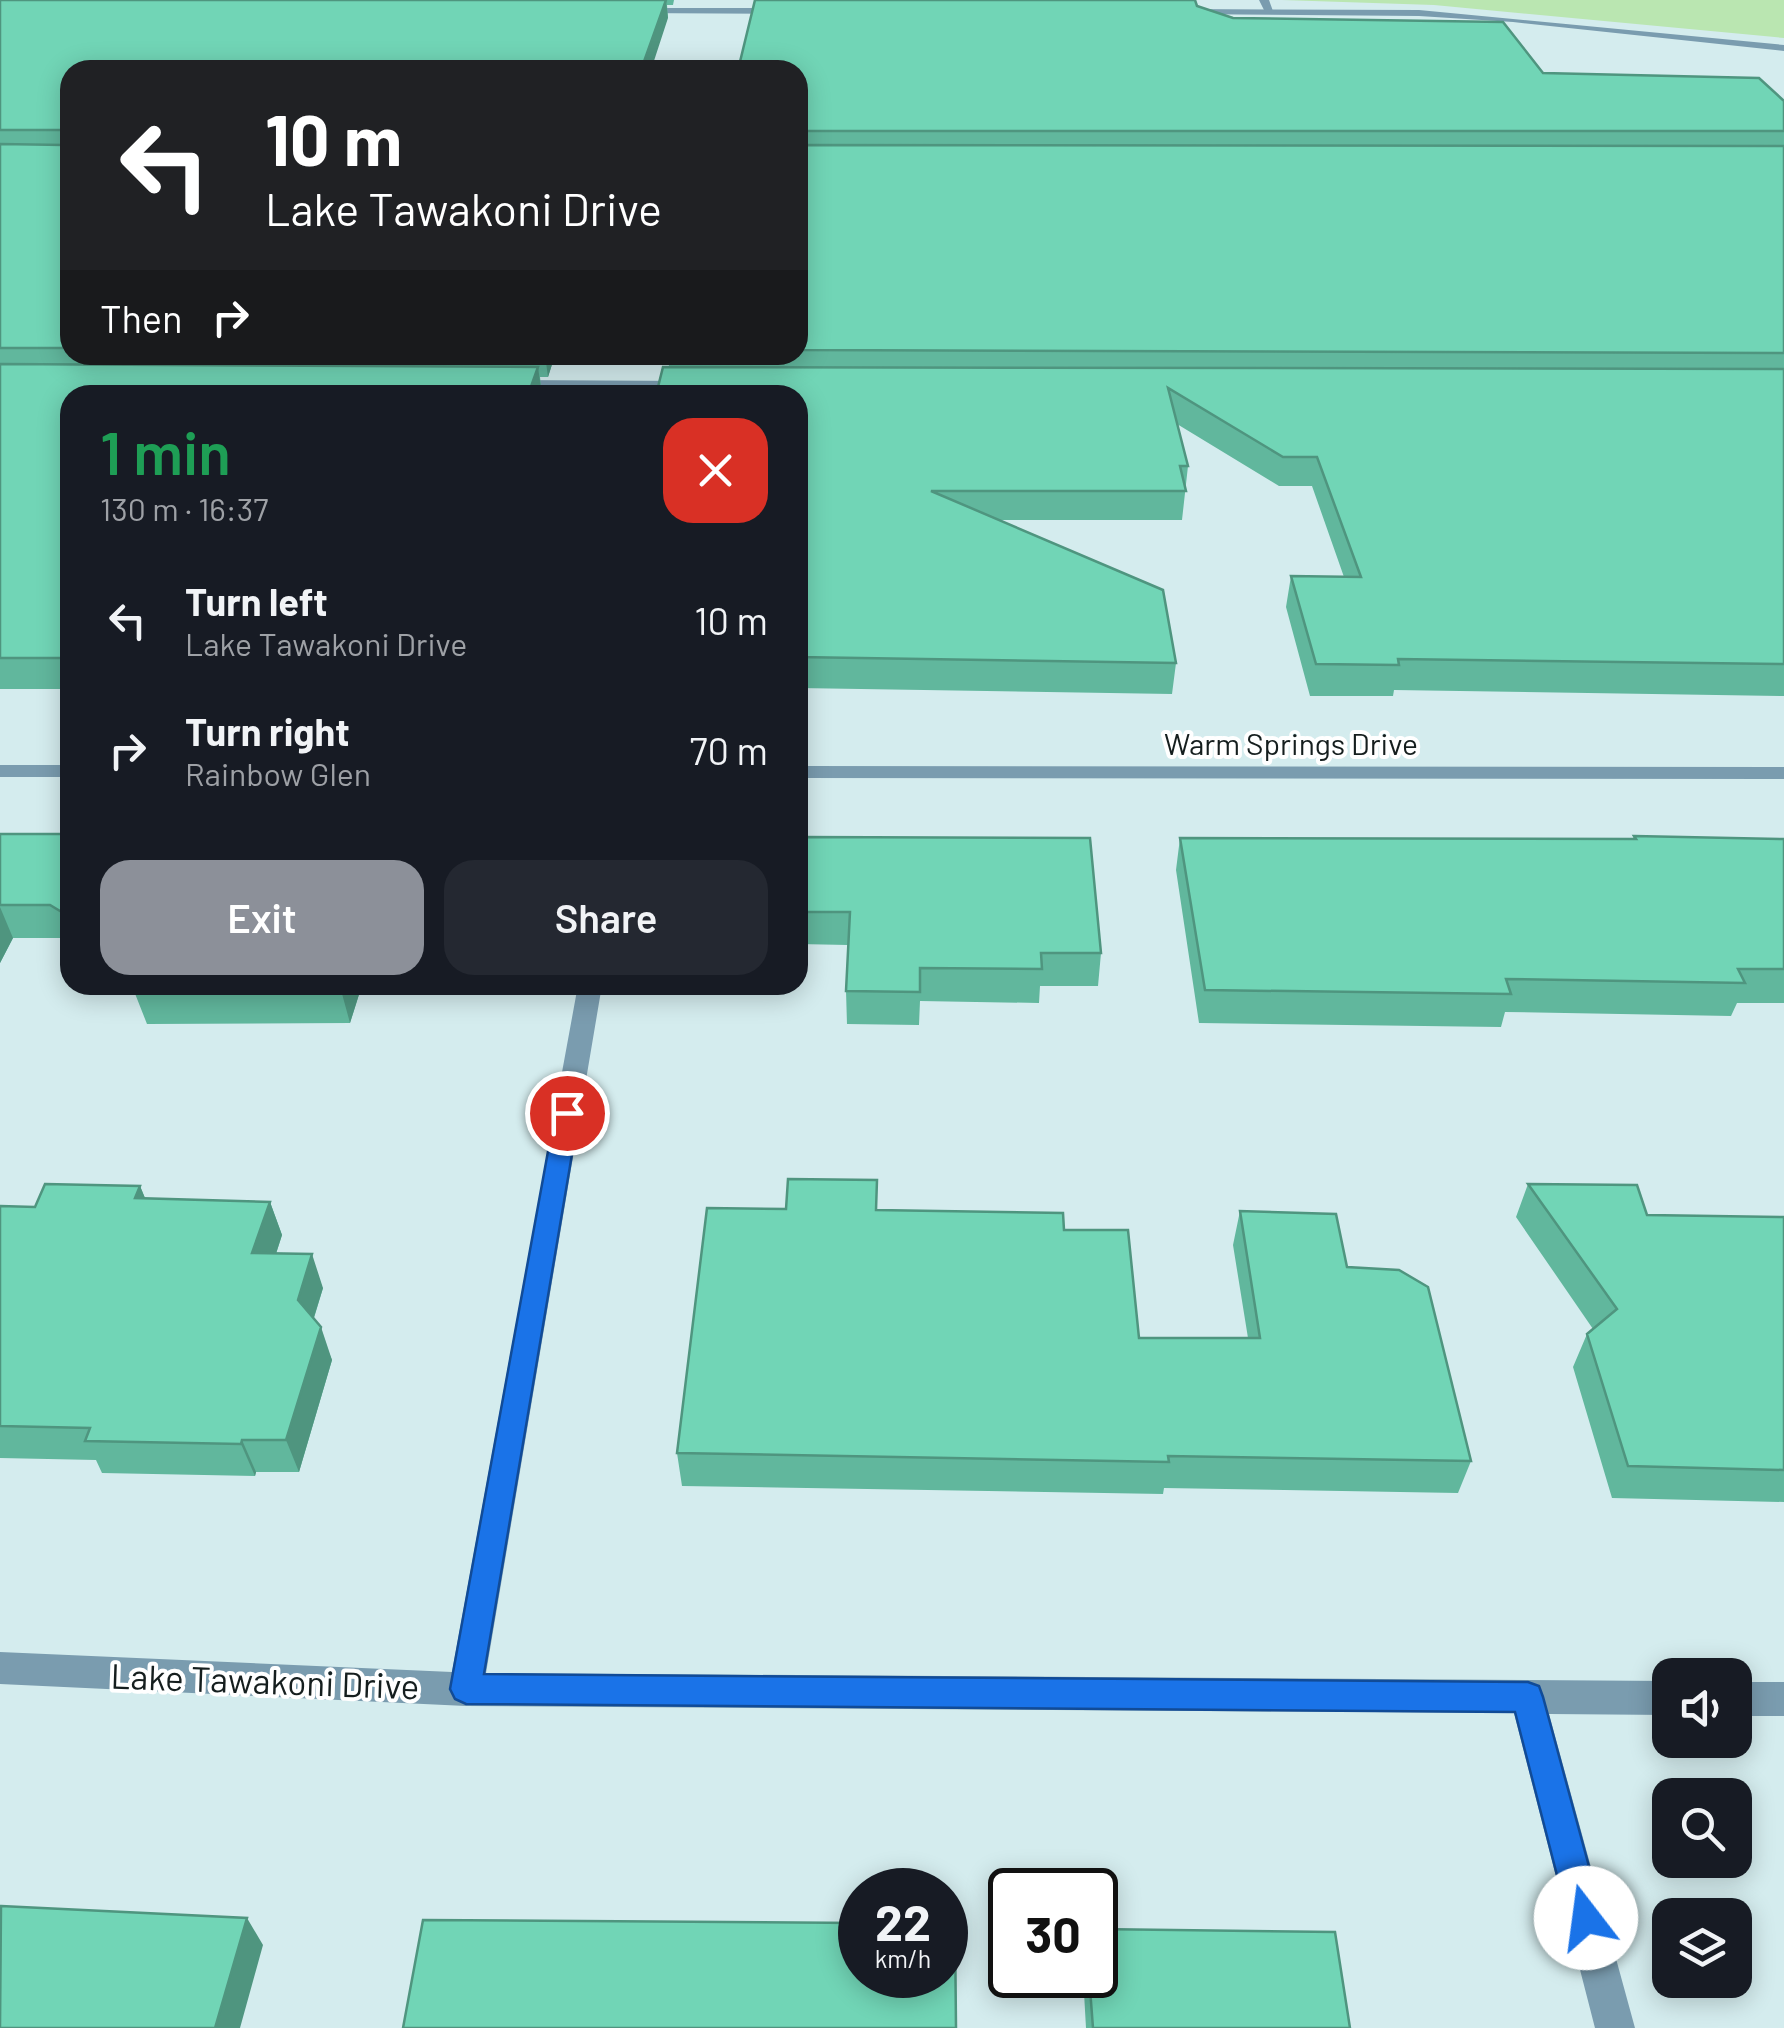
<!DOCTYPE html>
<meta charset="utf-8">
<style>
:root{--surface:#171b24;--page:#242831;--text:#f1f3f6;--muted:#9ea1a6;--accent:#8c9099}
body{margin:0;font-family:Barlow,sans-serif;background:var(--page);color:var(--text);height:100vh;display:flex;flex-direction:column;font-size:38px;white-space:nowrap}
*{box-sizing:border-box;margin:0}
p{font-size:32px;color:var(--muted)}
.icon{flex:none;width:55px;height:55px;fill:none;stroke:currentColor;stroke-width:2;stroke-linecap:round;stroke-linejoin:round}
.map{position:relative;flex:1;overflow:hidden}
.side{position:absolute;left:60px;top:385px;width:748px;height:610px;display:flex;flex-direction:column;background:var(--surface);border-radius:30px;box-shadow:0 5px 25px #0003}
.side>*{flex:none}
.top-card{position:absolute;left:60px;top:60px;width:748px;height:305px;border-radius:30px;box-shadow:0 5px 25px #0003;background:#202124;color:#fff;overflow:hidden}
.fabs{position:absolute;left:1652px;top:1658px;display:grid;gap:20px}
.fabs a{display:grid;place-items:center;width:100px;height:100px;border-radius:20px;background:var(--surface);box-shadow:0 5px 25px #0003;font-size:50px}
.speed{position:absolute;left:838px;top:1868px;display:flex;gap:20px;font-size:50px;font-weight:700;text-align:center}
.speed>*{display:grid;place-content:center;width:130px;height:130px;border-radius:50%;background:var(--surface);box-shadow:0 5px 25px #0003;line-height:1}
.speed small{font-size:25px;font-weight:400}
.speed .limit{border:5px solid #111;border-radius:15px;background:#fff;color:#111}
.pin{position:absolute;display:grid;place-items:center;width:85px;height:85px;color:#fff;margin:-42px;border:5px solid #fff;border-radius:50%;box-shadow:0 2px 10px #0007}
.me{position:absolute;width:110px;margin:-55px;rotate:345deg;stroke-linejoin:round;filter:drop-shadow(0 0 8px #0008)}
.turn{display:flex;align-items:center;gap:35px;height:210px;padding:0 40px;font-size:45px}
.turn .icon{width:130px;height:130px;stroke-width:2.5}
.turn b{display:block;font-size:70px;line-height:85px}
.then{display:flex;align-items:center;height:95px;padding:0 40px;background:#0003;gap:20px;font-size:38px}
.round{display:grid;place-items:center;flex:none;width:105px;height:105px;border-radius:30px;background:var(--page)}
.headline{display:flex;align-items:center;justify-content:space-between;height:170px;padding:0 40px}
h1{font-size:60px;font-weight:600;line-height:75px;color:#1e9e55}
.action{display:flex;gap:20px;margin-top:auto;padding:20px 40px}
.action a{flex:1;height:115px;border-radius:30px;background:var(--accent);color:#fff;font-size:40px;font-weight:600;line-height:115px;text-align:center}
.action a+a{background:var(--page);color:var(--text)}
ul{padding:0;list-style:none}
li{display:flex;align-items:center;gap:30px;height:130px;padding:0 40px}
li div{flex:1}
li b{display:block;font-size:38px}
li em{font-style:normal}
.map>svg:first-child{display:block}
.green{fill:#bae6b1}
.lines{fill:none;stroke-linecap:round;stroke-linejoin:round}
.minor{fill:#7a9caf;fill-rule:evenodd}
.tertiary{fill:#7a9caf;fill-rule:evenodd}
.wall{fill:#61b79d}
.shaded-wall{fill:#4f957f}
.building{fill:#71d5b6;stroke:#4f957f;stroke-width:2.5}
.route{fill:#1a73e8;stroke:#114b97;stroke-width:2.5}
.labels{text-anchor:middle;dominant-baseline:central;stroke-width:8;stroke-linejoin:round;paint-order:stroke}
.street-label{font-size:30px;fill:#151e1e;stroke:#fff}
.near-street-label{font-size:35px;fill:#151e1e;stroke:#fff}
</style>
<div class="map">
<svg width="1784" height="2028" viewBox="0 0 1784 2028">
<rect width="100%" height="100%" fill="#d4ecee"/>
<!-- green -->
<path class="green" d="M1282 0H1784V38L1434 5Z"/>
<g class="lines">
<!-- minor -->
<path class="minor" d="M1259 0H1269L1274 14H1266Z
M689 381 697 386 695 389 509 390 501 385 509 380Z
M0 765H70V777H0Z
M798 766 1784 767V779L798 778Z
M578 985H602L486 1673 1670 1681V1715L1549 1714 1635 2028H1595L1514 1713 466 1706 0 1684V1652L452 1672Z
M1735 1682H1784V1716H1735Z"/>
<!-- tertiary -->
<path class="tertiary" d="M635 8H785L790 11 785 14 631 13Z
M1180 9 1419 10 1784 45V51L1513 22 1419 16 1176 14Z"/>
</g>
<!-- wall -->
<path class="wall" d="M0 0H674L673 5H667L668 18 70 70V355H555L548 377H540L542 395H70V689H0Z
M1197 6 1233 18 1543 73 1784 101V696L1394 690 1393 696H1310L1286 607 1291 576 1344 577 1312 486H1279L1177 424 1188 466 1182 520H1000L1176 663 1172 694 798 688V395L669 367 668 355H798V70Z
M0 834H70V942L63 938H13L0 963Z
M1634 836 1784 839V1003H1737L1731 1016 1505 1012 1501 1027 1199 1023 1176 870 1180 838 1633 839Z
M798 837 1101 953 1098 986H1040L1039 1003 920 1001 919 1025 847 1024 846 991 848 945 798 944Z
M137 985H362L350 1023 147 1024 134 991Z
M1528 1184 1647 1215 1784 1217V1502L1612 1498 1573 1367 1587 1334 1593 1329 1516 1217Z
M140 1186 145 1198 270 1202 282 1235 276 1254 323 1288 314 1318 332 1360 299 1472H256L255 1476 102 1473 96 1460 0 1458V1206L35 1207Z
M877 1210 1064 1230 1139 1338H1248L1233 1245 1240 1211 1347 1267 1471 1461 1458 1493 1164 1488 1163 1494 682 1486 677 1453Z
M1083 1975H1095L1350 2028H1086Z"/>
<!-- shaded-wall -->
<path class="shaded-wall" d="M666 0 668 18 651 70H641Z
M545 355H555L548 377Z
M538 367 542 395H528Z
M0 907 13 938 0 963Z
M342 985H362L350 1023 341 990Z
M140 1186 154 1220 135 1198Z
M270 1202 282 1235 265 1287 252 1253Z
M312 1254 323 1288 309 1333 298 1300Z
M321 1327 332 1360 299 1472 286 1440Z
M242 1440 256 1472 255 1476 241 1444Z
M247 1918 263 1945 240 2028H215Z"/>
<!-- building -->
<path class="building" d="M0 0H666L641 70H70V348H0V144L63 145 67 133 63 130H0Z
M755 0H1195L1197 6 1233 18 1503 22 1543 73 1759 78 1784 101V131H798V70H738Z
M798 145 1784 146V353L798 350Z
M0 364 538 367 528 395H70V658H0Z
M663 367 1784 369V664L1398 659 1399 665 1316 664 1291 576 1361 577 1317 457H1283L1168 388 1188 466H1180L1186 491H931L1163 590 1176 663 798 657V395H656Z
M0 834H70V917L50 905H0Z
M1634 836 1784 839V969H1738L1745 983 1506 979 1511 994 1205 990 1180 838 1636 839Z
M798 837 1090 838 1101 953H1041L1042 969 920 968V992L846 991 850 912H798Z
M137 985H342L341 990 134 991Z
M788 1179 877 1180 876 1210 1063 1213 1064 1230H1128L1139 1338H1260L1240 1211 1336 1214 1347 1267 1399 1270 1428 1287 1471 1461 1168 1456 1169 1462 677 1453 707 1208 786 1209Z
M45 1184 140 1186 135 1198 270 1202 252 1253 312 1254 298 1300 321 1327 286 1440H242L241 1444 85 1441 90 1428 0 1426V1206L35 1207Z
M1528 1184 1637 1185 1647 1215 1784 1217V1470L1628 1466 1587 1334 1617 1309Z
M1 1906 247 1918 215 2028H0Z
M423 1920 860 1923V1975H945V1924H955L956 2028H403Z
M1095 1929 1335 1932 1350 2028H1093L1089 1975H1095Z"/>
<!-- route -->
<path class="route" d="M567 1104 579 1113 484 1674 1528 1682 1539 1686 1543 1697 1603 1918 1598 1930 1586 1935 1573 1930 1568 1918 1515 1712 466 1704 455 1699 450 1689 555 1113Z"/>
<g class="labels">
<!-- street labels -->
<g class="street-label">
<text x="1291" y="743">Warm Springs Drive</text>
</g>
<!-- near-street labels -->
<g class="near-street-label">
<text transform="translate(265 1680) rotate(2)">Lake Tawakoni Drive</text>
</g>
</g>
</svg>
<div class="fabs">
<a><svg class="icon" aria-label="sound" viewBox="0 0 24 24"><path d="M4 9h4l5-4v14l-5-4H4zM17 9q2 3 0 6"/></svg></a>
<a><svg class="icon" aria-label="search" viewBox="0 0 24 24"><circle cx="10" cy="10" r="6"/><path d="M15 15l6 6"/></svg></a>
<a><svg class="icon" aria-label="layers" viewBox="0 0 24 24"><path d="M12 4l9 5-9 5-9-5zM3 14l9 5 9-5"/></svg></a>
</div>
<div class="speed"><div>22<small>km/h</small></div><div class="limit">30</div></div>
<div class="pin" style="left:567px;top:1113px;background:#d93025"><svg class="icon" aria-label="arrive" viewBox="0 0 24 24"><path d="M6 21V4h12l-3 4 3 4H6"/></svg></div>
<svg class="me" style="left:1586px;top:1918px" viewBox="-20 -20 40 40"><circle r="19" fill="#fff"/><path d="M0-13L10 11 0 6-10 11z" fill="#1a73e8"/></svg>
<div class="top-card">
<div class="turn"><svg class="icon" aria-label="left" viewBox="0 0 24 24"><path d="M17 20v-9H6M10 6l-5 5 5 5"/></svg><div><b>10 m</b>Lake Tawakoni Drive</div></div>
<div class="then">Then<svg class="icon" aria-label="right" viewBox="0 0 24 24"><path d="M7 20v-9h11M14 6l5 5-5 5"/></svg></div>
</div>
<section class="side">
<div class="headline"><div><h1>1 min</h1><p>130 m · 16:37</p></div><a class="round" style="background:#d93025;color:#fff"><svg class="icon" aria-label="close" viewBox="0 0 24 24"><path d="M6 6l12 12M18 6L6 18"/></svg></a></div>
<ul>
<li><svg class="icon" aria-label="left" viewBox="0 0 24 24"><path d="M17 20v-9H6M10 6l-5 5 5 5"/></svg><div><b>Turn left</b><p>Lake Tawakoni Drive</p></div><em>10 m</em></li>
<li><svg class="icon" aria-label="right" viewBox="0 0 24 24"><path d="M7 20v-9h11M14 6l5 5-5 5"/></svg><div><b>Turn right</b><p>Rainbow Glen</p></div><em>70 m</em></li>
</ul>
<div class="action"><a>Exit</a><a>Share</a></div>
</section>
</div>
